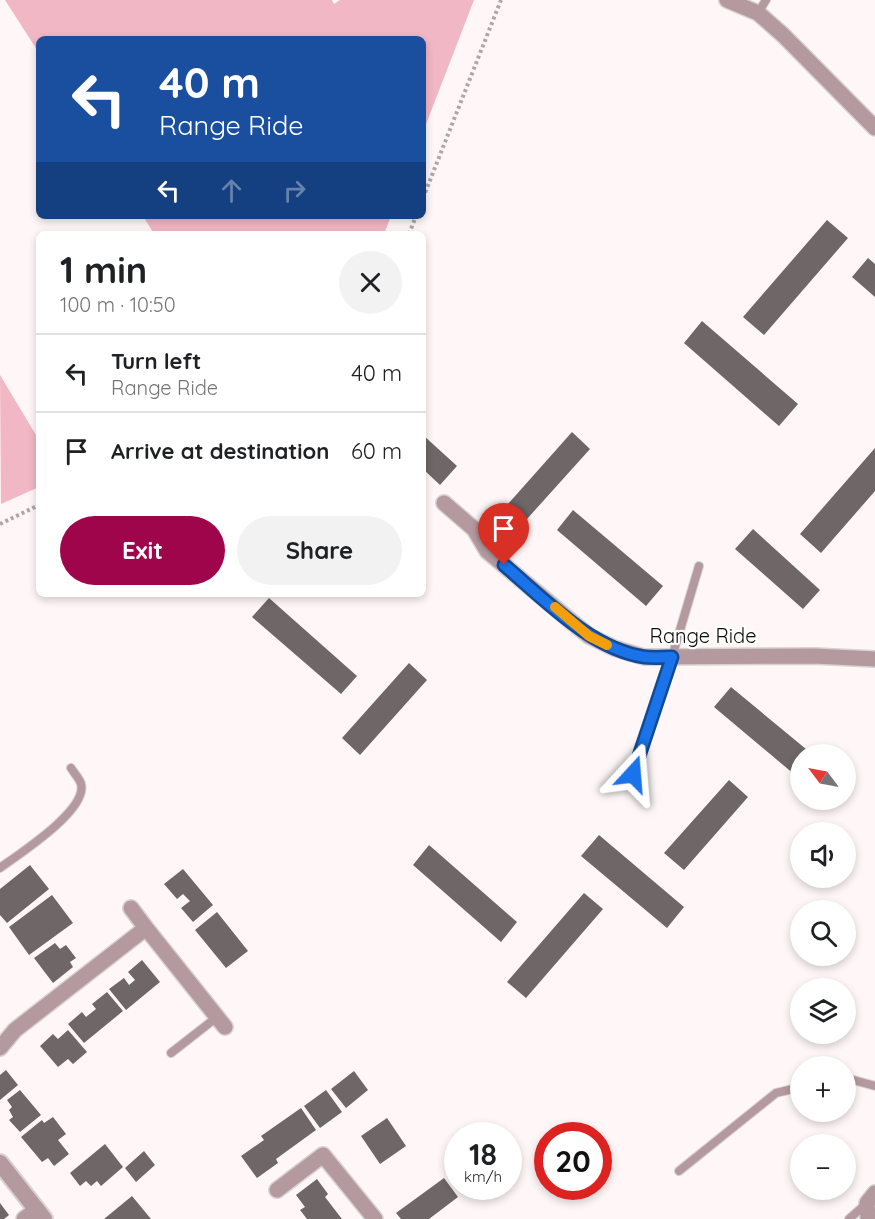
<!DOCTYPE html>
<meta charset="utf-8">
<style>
:root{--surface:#fff;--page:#f2f2f2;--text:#202124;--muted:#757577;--line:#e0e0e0;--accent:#9f054b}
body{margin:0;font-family:Quicksand,sans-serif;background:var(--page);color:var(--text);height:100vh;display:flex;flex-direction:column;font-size:22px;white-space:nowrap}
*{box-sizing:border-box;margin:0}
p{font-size:20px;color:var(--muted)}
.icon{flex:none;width:33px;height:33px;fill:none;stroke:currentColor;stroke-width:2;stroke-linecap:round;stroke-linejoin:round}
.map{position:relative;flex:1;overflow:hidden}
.drawer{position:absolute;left:36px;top:231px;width:390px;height:366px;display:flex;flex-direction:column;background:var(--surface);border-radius:9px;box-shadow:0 3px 9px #0003}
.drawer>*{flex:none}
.top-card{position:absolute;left:36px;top:36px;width:390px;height:183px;border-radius:9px;box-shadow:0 3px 9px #0003;background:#1a4fa0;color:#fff;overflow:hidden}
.needle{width:39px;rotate:302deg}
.fabs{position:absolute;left:790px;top:744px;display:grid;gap:12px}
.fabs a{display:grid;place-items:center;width:66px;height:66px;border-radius:50%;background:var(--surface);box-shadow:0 3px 9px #0003;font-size:30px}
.speed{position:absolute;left:444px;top:1122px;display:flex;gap:12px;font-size:30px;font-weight:700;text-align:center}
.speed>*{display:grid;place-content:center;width:78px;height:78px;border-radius:50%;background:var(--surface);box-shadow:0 3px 9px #0003;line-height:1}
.speed small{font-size:15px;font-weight:400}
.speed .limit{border:9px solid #d22;background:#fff;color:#111}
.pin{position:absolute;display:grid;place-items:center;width:51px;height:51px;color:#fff;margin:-62px -26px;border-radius:50% 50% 50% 0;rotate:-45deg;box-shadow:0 0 6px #0007}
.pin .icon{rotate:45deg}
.me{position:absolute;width:66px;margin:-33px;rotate:19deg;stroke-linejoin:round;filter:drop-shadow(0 0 4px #0008)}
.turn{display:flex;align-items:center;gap:21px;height:126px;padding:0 24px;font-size:27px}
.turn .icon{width:78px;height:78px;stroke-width:2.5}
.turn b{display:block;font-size:42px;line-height:51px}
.lanes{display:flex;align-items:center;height:57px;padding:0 24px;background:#0003;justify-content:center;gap:30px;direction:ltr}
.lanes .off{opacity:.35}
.round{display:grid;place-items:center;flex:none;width:63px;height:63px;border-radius:32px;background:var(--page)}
.overview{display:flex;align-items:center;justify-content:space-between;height:102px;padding:0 24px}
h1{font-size:36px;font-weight:700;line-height:45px}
.button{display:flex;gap:12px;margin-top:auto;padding:12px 24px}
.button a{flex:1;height:69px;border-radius:36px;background:var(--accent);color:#fff;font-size:24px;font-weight:700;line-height:69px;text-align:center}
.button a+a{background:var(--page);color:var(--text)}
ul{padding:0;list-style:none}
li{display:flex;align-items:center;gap:18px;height:78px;padding:0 24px;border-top:2px solid var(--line)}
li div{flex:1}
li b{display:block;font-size:22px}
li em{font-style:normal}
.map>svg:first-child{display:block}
.forest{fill:#f2b7c4}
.building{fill:#6e6667}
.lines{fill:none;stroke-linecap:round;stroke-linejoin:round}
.service-casing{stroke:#d8d1d1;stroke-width:10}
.minor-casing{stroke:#d8d1d1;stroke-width:18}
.tertiary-casing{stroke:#d8d1d1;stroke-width:20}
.path{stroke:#ada7a8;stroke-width:4;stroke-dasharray:3 3;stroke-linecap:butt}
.service{stroke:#b49a9f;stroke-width:8}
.minor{stroke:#b49a9f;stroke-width:15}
.tertiary{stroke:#b49a9f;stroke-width:16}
.route-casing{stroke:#114b97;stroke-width:15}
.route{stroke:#1a73e8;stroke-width:10}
.slow{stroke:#f59e0b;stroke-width:10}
.labels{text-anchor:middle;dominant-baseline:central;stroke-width:4.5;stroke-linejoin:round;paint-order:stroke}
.street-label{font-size:20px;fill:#0f0c0c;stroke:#fff}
</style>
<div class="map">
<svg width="875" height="1219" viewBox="0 0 875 1219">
<rect width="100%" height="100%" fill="#fef6f7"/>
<!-- forest -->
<path class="forest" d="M5 0H332L334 4 340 0H474L423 132V39H39V53Z
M143 216H391L384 234H154Z
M0 375 39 440V487L1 504Z"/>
<!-- building -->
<path class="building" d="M827 220 848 238 764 335 743 317Z
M868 258 875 264V297L852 277Z
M702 321 798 404 779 426 684 343Z
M572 432 590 449 518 529 500 513Z
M423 435 457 466 440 485 423 469Z
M875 448V491L821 553 800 534Z
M573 510 663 586 646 606 557 530Z
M753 529 820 590 803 609 735 549Z
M269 598 357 676 341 694 252 617Z
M409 663 427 680 360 755 342 738Z
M731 687 812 754H801V780L714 707Z
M729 780 748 797 684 870 664 853Z
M599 835 684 907 667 928 581 856Z
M429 845 517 922 501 942 413 865Z
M30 865 49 889 7 923 0 915V889Z
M183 869 213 905 193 922 181 908 190 901 183 894 177 899 164 884Z
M584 893 603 909 526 998 507 982Z
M52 895 73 923 29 955 9 927Z
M217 912 248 951 226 968 195 930Z
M55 943 60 949 66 945 76 958 70 962 73 967 53 983 34 958Z
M142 960 160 982 126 1010 109 989 124 978 129 985 135 980 128 972Z
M107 992 123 1011 84 1043 68 1024 82 1012 86 1017 96 1009 92 1004Z
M68 1030 87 1052 73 1064 68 1059 58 1067 40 1046 53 1034 58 1039Z
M6 1070 18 1085 0 1100V1075Z
M354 1071 368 1090 346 1108 331 1089Z
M20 1090 41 1115 20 1132 9 1120 13 1117 9 1110 12 1107 7 1100Z
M326 1090 342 1112 320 1128 304 1106Z
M301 1108 316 1130 276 1159 278 1163 257 1178 241 1156 264 1140 261 1136Z
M53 1117 66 1134 58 1140 69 1154 54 1166 48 1158 42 1162 21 1137 42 1120 44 1123Z
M387 1118 406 1146 380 1164 361 1136Z
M105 1144 123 1167 101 1186 97 1181 91 1186 86 1181 80 1186 70 1173Z
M144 1151 155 1165 136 1182 125 1168Z
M444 1178 458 1197 429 1219H401L396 1213Z
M317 1179 328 1194 325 1197 342 1219H307L300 1210 305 1207 296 1195Z
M132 1196 151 1219H104Z
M0 1203 9 1215 4 1219H0Z"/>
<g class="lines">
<!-- service casing -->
<g class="service-casing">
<path id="service" d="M758 13 766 0
M633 774 672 657 699 566
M0 868C19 854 88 810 81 784 80 779 74 773 71 768
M171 1053 217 1017
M846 1078 875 1086
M679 1171 776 1093 801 1087
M849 1219 866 1204"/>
</g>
<!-- minor casing -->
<g class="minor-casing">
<path id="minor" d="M727 0 758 13 783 35 875 128
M444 503 474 529 487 551 589 636 614 648 644 657 814 656 875 659
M131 908 146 928
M0 1048 15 1030 146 928 225 1027
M277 1190 323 1155 375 1219
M24 1219 37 1209
M868 1219 867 1203 875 1193"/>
</g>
<!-- tertiary casing -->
<g class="tertiary-casing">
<path id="tertiary" d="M0 1163 44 1219"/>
</g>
<!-- path -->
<path class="path" d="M423 198 501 0
M409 234 416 216
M0 524 39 505"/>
<!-- service -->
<use href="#service" class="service"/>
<!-- minor -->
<use href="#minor" class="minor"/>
<!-- tertiary -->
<use href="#tertiary" class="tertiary"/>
</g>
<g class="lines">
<!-- route casing -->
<g class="route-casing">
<path id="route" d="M504 565C543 598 592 650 645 657 654 658 663 657 672 657L633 774"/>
</g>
<!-- route -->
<use href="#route" class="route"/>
<!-- slow -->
<path class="slow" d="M555 607 589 636 607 645"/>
</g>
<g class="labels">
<!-- street labels -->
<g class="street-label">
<text x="703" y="635">Range Ride</text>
</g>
</g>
</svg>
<div class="fabs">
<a><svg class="needle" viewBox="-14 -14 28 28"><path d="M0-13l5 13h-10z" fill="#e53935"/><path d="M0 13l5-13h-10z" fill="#757577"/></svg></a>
<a><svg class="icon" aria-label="sound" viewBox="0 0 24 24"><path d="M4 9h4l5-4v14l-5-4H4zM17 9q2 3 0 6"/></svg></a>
<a><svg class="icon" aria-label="search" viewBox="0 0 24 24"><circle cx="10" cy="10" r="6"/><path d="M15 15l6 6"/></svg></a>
<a><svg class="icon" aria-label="layers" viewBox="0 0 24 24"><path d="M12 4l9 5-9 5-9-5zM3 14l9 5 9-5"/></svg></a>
<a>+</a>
<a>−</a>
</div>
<div class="speed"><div>18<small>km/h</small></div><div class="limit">20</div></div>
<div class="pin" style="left:504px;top:565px;background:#d93025"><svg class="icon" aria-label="arrive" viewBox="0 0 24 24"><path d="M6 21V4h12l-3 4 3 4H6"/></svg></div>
<svg class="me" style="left:633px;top:774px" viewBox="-20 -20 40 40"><path d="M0-17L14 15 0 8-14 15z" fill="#1a73e8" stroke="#fff" stroke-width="4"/></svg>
<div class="top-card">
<div class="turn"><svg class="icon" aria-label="left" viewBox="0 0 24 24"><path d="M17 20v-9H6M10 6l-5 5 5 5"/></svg><div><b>40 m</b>Range Ride</div></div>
<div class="lanes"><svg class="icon" aria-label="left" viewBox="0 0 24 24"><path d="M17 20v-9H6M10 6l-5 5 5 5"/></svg><svg class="icon off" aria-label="ahead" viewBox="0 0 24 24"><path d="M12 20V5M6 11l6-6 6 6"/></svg><svg class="icon off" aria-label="right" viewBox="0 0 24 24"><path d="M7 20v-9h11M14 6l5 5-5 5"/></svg></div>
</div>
<section class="drawer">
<div class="overview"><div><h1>1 min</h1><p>100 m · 10:50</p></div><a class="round"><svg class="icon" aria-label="close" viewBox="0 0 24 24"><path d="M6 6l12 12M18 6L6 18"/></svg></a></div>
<ul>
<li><svg class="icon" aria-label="left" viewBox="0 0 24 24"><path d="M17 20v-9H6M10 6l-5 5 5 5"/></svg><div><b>Turn left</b><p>Range Ride</p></div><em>40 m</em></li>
<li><svg class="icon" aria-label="arrive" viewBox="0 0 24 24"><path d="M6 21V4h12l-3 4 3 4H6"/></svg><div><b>Arrive at destination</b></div><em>60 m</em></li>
</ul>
<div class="button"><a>Exit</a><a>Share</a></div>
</section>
</div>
